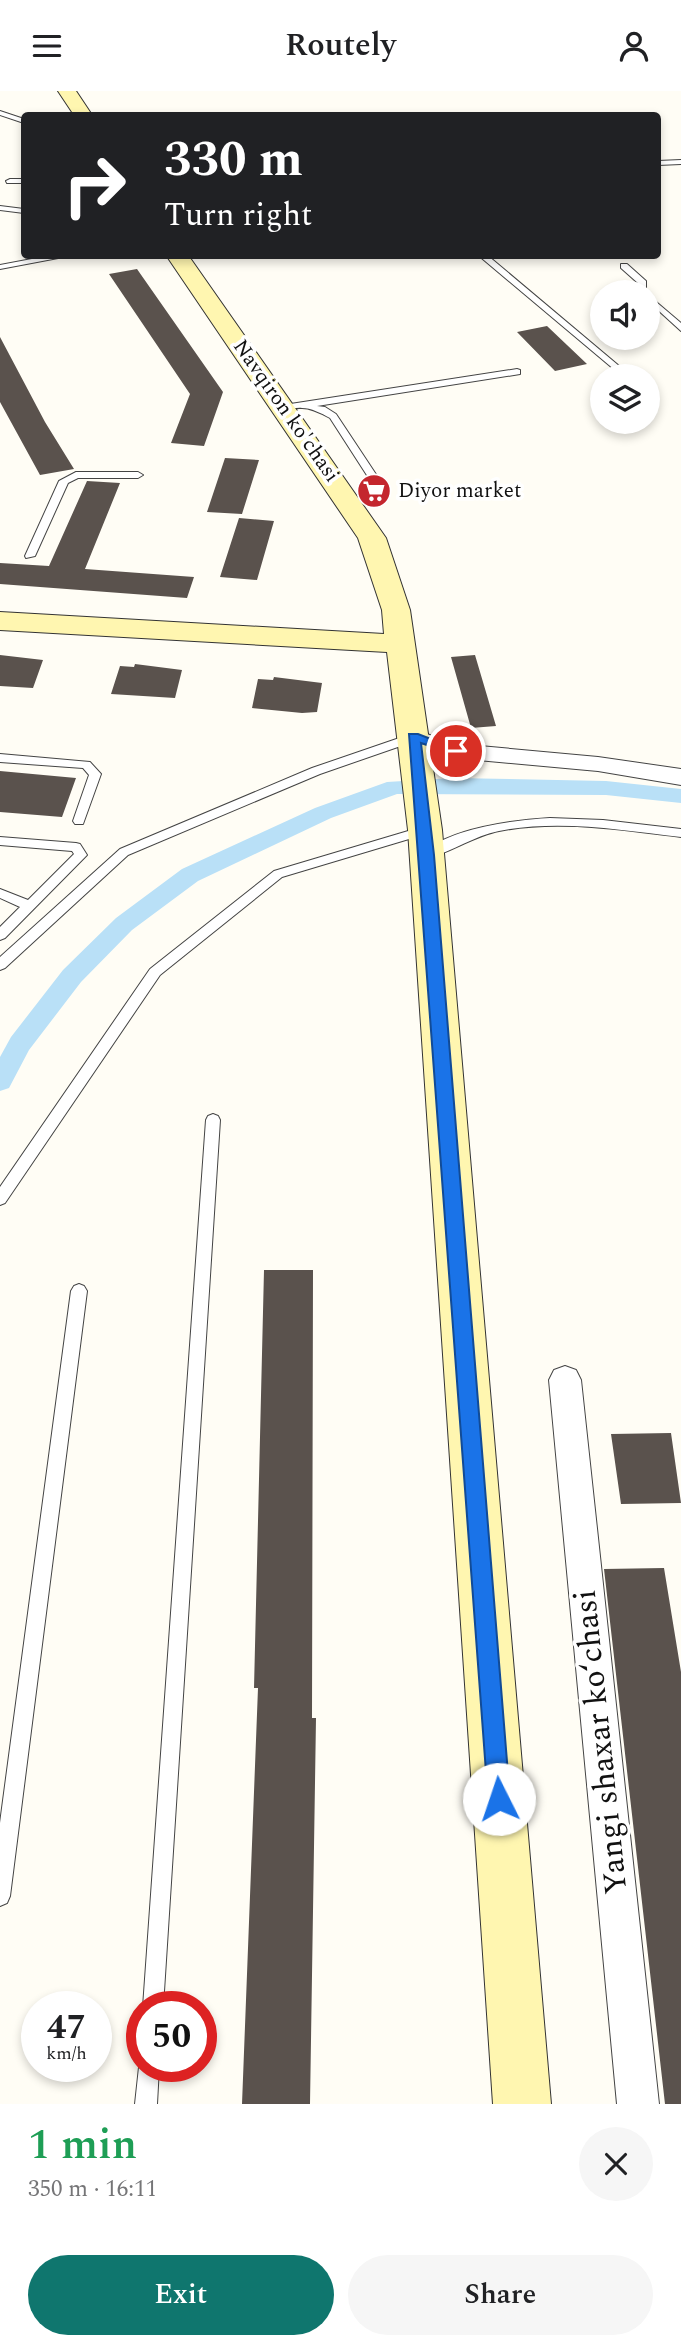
<!DOCTYPE html>
<meta charset="utf-8">
<style>
:root{--surface:#fff;--page:#f6f6f6;--text:#202124;--muted:#757577;--accent:#0f766e}
body{margin:0;font-family:Spectral,serif;background:var(--page);color:var(--text);height:100vh;display:flex;flex-direction:column;font-size:26px;white-space:nowrap}
*{box-sizing:border-box;margin:0}
p{font-size:23px;color:var(--muted)}
.icon{flex:none;width:38px;height:38px;fill:none;stroke:currentColor;stroke-width:2;stroke-linecap:round;stroke-linejoin:round}
.map{position:relative;height:2013px;overflow:hidden}
.side{display:flex;flex-direction:column;background:var(--surface);flex:1}
.side>*{flex:none}
.banner{position:absolute;left:21px;top:21px;width:640px;height:147px;border-radius:7px;box-shadow:0 4px 10px #0003;background:#202124;color:#fff;overflow:hidden}
.fabs{position:absolute;left:590px;top:189px;display:grid;gap:14px}
.fabs a{display:grid;place-items:center;width:70px;height:70px;border-radius:50%;background:var(--surface);box-shadow:0 4px 10px #0003;font-size:35px}
.speed{position:absolute;left:21px;top:1900px;display:flex;gap:14px;font-size:35px;font-weight:700;text-align:center}
.speed>*{display:grid;place-content:center;width:91px;height:91px;border-radius:50%;background:var(--surface);box-shadow:0 4px 10px #0003;line-height:1}
.speed small{font-size:18px;font-weight:400}
.speed .limit{border:10px solid #d22;background:#fff;color:#111}
.pin{position:absolute;display:grid;place-items:center;width:60px;height:60px;color:#fff;margin:-30px;border:4px solid #fff;border-radius:50%;box-shadow:0 2px 7px #0007}
.me{position:absolute;width:77px;margin:-38px;rotate:356deg;stroke-linejoin:round;filter:drop-shadow(0 0 5px #0008)}
.turn{display:flex;align-items:center;gap:24px;height:147px;padding:0 28px;font-size:32px}
.turn .icon{width:91px;height:91px;stroke-width:2.5}
.turn b{display:block;font-size:49px;line-height:60px}
.round{display:grid;place-items:center;flex:none;width:74px;height:74px;border-radius:37px;background:var(--page)}
.overview{display:flex;align-items:center;justify-content:space-between;height:119px;padding:0 28px}
h1{font-size:42px;font-weight:600;line-height:52px;color:#1e9e55}
.action{display:flex;gap:14px;margin-top:auto;padding:14px 28px}
.action a{flex:1;height:80px;border-radius:42px;background:var(--accent);color:#fff;font-size:28px;font-weight:600;line-height:80px;text-align:center}
.action a+a{background:var(--page);color:var(--text)}
header{display:flex;justify-content:space-between;align-items:center;height:91px;padding:0 28px;background:var(--surface);font-size:32px;font-weight:600}
.map>svg:first-child{display:block}
.lines{fill:none;stroke-linecap:round;stroke-linejoin:round}
.canal{fill:#b9e0f7;fill-rule:evenodd}
.building{fill:#5a524d}
.lane-casing{stroke:#444;stroke-width:2}
.street-casing{stroke:#444;stroke-width:2}
.secondary-casing{stroke:#333;stroke-width:2}
.lane{fill:#fff;fill-rule:evenodd}
.street{fill:#fff;fill-rule:evenodd}
.secondary{fill:#fff6b0;fill-rule:evenodd}
.route{fill:#1a73e8;stroke:#114b97;stroke-width:2}
.labels{text-anchor:middle;dominant-baseline:central;stroke-width:7;stroke-linejoin:round;paint-order:stroke}
.far-street-label{font-size:21px;fill:#111;stroke:#fff}
.far-poi-label{font-size:21px;fill:#111;stroke:#fff;text-anchor:start}
.near-street-label{font-size:32px;fill:#111;stroke:#fff}
</style>
<header><svg class="icon" aria-label="menu" viewBox="0 0 24 24"><path d="M4 6h16M4 12h16M4 18h16"/></svg>Routely<svg class="icon" aria-label="person" viewBox="0 0 24 24"><circle cx="12" cy="8" r="4"/><path d="M4 21q1-7 8-7t8 7"/></svg></header>
<div class="map">
<svg width="681" height="2013" viewBox="0 0 681 2013">
<rect width="100%" height="100%" fill="#fffdf5"/>
<g class="lines">
<!-- canal -->
<path class="canal" d="M453 687 606 690 681 698V712L606 704 397 703 331 727 198 790 132 839 81 891 29 959 9 997 0 1000V966L11 946 63 879 116 827 182 778 315 717 387 691Z"/>
</g>
<!-- building -->
<path class="building" d="M137 178 223 301 204 355 171 352 190 303 109 183Z
M547 235 587 273 555 280 517 241Z
M0 246 45 331 74 378 40 384 0 311Z
M225 367 259 369 242 423 207 421Z
M87 390 120 392 85 478 194 486 187 507 0 493V472L49 475Z
M239 427 274 430 257 489 220 486Z
M0 564 43 569 33 597 0 595Z
M475 564 496 635 471 637 451 566Z
M135 573 182 579 175 607 111 603 120 575 134 576Z
M274 586 322 592 317 621 302 622 252 617 258 588 273 589Z
M0 680 76 687 62 726 0 721Z
M264 1179H313L312 1627H316L310 2013H242L258 1597H254Z
M671 1342 681 1412 621 1413 611 1343Z
M664 1477 681 1581V2013H665L604 1478Z"/>
<g class="lines">
<!-- lane casing -->
<g class="lane-casing">
<path id="lane" d="M0 20 24 28V32L0 24Z
M681 69V73L658 74V70Z
M10 88H24V92H7L6 90Z
M0 115 24 118V122L0 119Z
M53 164H74L0 178V174Z
M478 164H487L631 285H622Z
M621 173H627L646 190V201H638L639 193 621 177Z
M648 204 681 232V240L648 210Z
M517 278 520 279V283L317 315 325 316 336 323 389 403 384 406 379 403 330 327C321 322 311 317 302 317 293 316 287 321 279 317L284 314Z
M76 381H138L143 384 138 387H78L68 392 35 465 26 467 25 465 59 390Z
M414 642 420 646 418 649 320 683 128 764 5 877 0 879V866L120 758 312 677Z
M0 663 90 671 101 683 83 733H75L73 730 89 684 83 677 0 671Z
M550 727 603 729 681 738V746C621 739 559 728 499 740 474 745 453 760 429 767L423 763C448 737 516 729 550 727Z
M425 735 431 739 429 742 282 786 160 884 5 1112 0 1114V1096L150 878 274 780Z
M0 746 76 752 80 753 87 764 5 847 0 849V836L20 816 0 807V798L28 809 74 763 72 760 0 754Z
M213 1023 218 1025 220 1029 163 1916H143L206 1029 208 1025Z
M79 1193 84 1195 87 1200 10 1805 7 1812 0 1815V1732L71 1200 74 1195Z
M142 1969V1976H159L157 2013H135L139 1976Z"/>
</g>
<!-- street casing -->
<g class="street-casing">
<path id="street" d="M414 639 458 653 598 666 681 678V694L598 680 456 667 406 651 403 646 406 641Z
M565 1275 576 1279 581 1289 659 2013H617L549 1289 554 1279Z"/>
</g>
<!-- secondary casing -->
<g class="secondary-casing">
<path id="secondary" d="M58 0H76L92 24H74Z
M166 164H188L386 447 410 519 442 739 551 2013H493L408 739 387 561 0 539V521L384 543 382 519 358 447Z"/>
</g>
<!-- lane -->
<use href="#lane" class="lane"/>
<!-- street -->
<use href="#street" class="street"/>
<!-- secondary -->
<use href="#secondary" class="secondary"/>
</g>
<!-- route -->
<path class="route" d="M409 643H418L462 660 456 664 421 652 434 764 510 1708 507 1715 499 1718 491 1715 488 1708Z"/>
<!-- icons -->
<defs>
<g id="supermarket-disc" transform="scale(1.75)"><circle r="9.5" fill="#c4262e" stroke="#fff"/><path d="M-6-5.5h2.5l.6 2H6L4.5 2H-2.5L-4.4-4H-6ZM-1.5 3.2a1.3 1.3 0 1 0 .1 0ZM3 3.2a1.3 1.3 0 1 0 .1 0Z" fill="#fff"/></g>
</defs>
<g fill-rule="evenodd">
<use href="#supermarket-disc" x="374" y="400"/>
</g>
<g class="labels">
<!-- far-street labels -->
<g class="far-street-label">
<text transform="translate(286 320) rotate(55)">Navqiron ko'chasi</text>
</g>
<!-- far-poi labels -->
<g class="far-poi-label">
<text x="398" y="400">Diyor market</text>
</g>
<!-- near-street labels -->
<g class="near-street-label">
<text transform="translate(601 1651) rotate(-96)">Yangi shaxar koʻchasi</text>
</g>
</g>
</svg>
<div class="fabs">
<a><svg class="icon" aria-label="sound" viewBox="0 0 24 24"><path d="M4 9h4l5-4v14l-5-4H4zM17 9q2 3 0 6"/></svg></a>
<a><svg class="icon" aria-label="layers" viewBox="0 0 24 24"><path d="M12 4l9 5-9 5-9-5zM3 14l9 5 9-5"/></svg></a>
</div>
<div class="speed"><div>47<small>km/h</small></div><div class="limit">50</div></div>
<div class="pin" style="left:456px;top:660px;background:#d93025"><svg class="icon" aria-label="arrive" viewBox="0 0 24 24"><path d="M6 21V4h12l-3 4 3 4H6"/></svg></div>
<svg class="me" style="left:499px;top:1708px" viewBox="-20 -20 40 40"><circle r="19" fill="#fff"/><path d="M0-13L10 11 0 6-10 11z" fill="#1a73e8"/></svg>
<div class="banner">
<div class="turn"><svg class="icon" aria-label="right" viewBox="0 0 24 24"><path d="M7 20v-9h11M14 6l5 5-5 5"/></svg><div><b>330 m</b>Turn right</div></div>
</div>
</div>
<section class="side">
<div class="overview"><div><h1>1 min</h1><p>350 m · 16:11</p></div><a class="round"><svg class="icon" aria-label="close" viewBox="0 0 24 24"><path d="M6 6l12 12M18 6L6 18"/></svg></a></div>
<div class="action"><a>Exit</a><a>Share</a></div>
</section>
